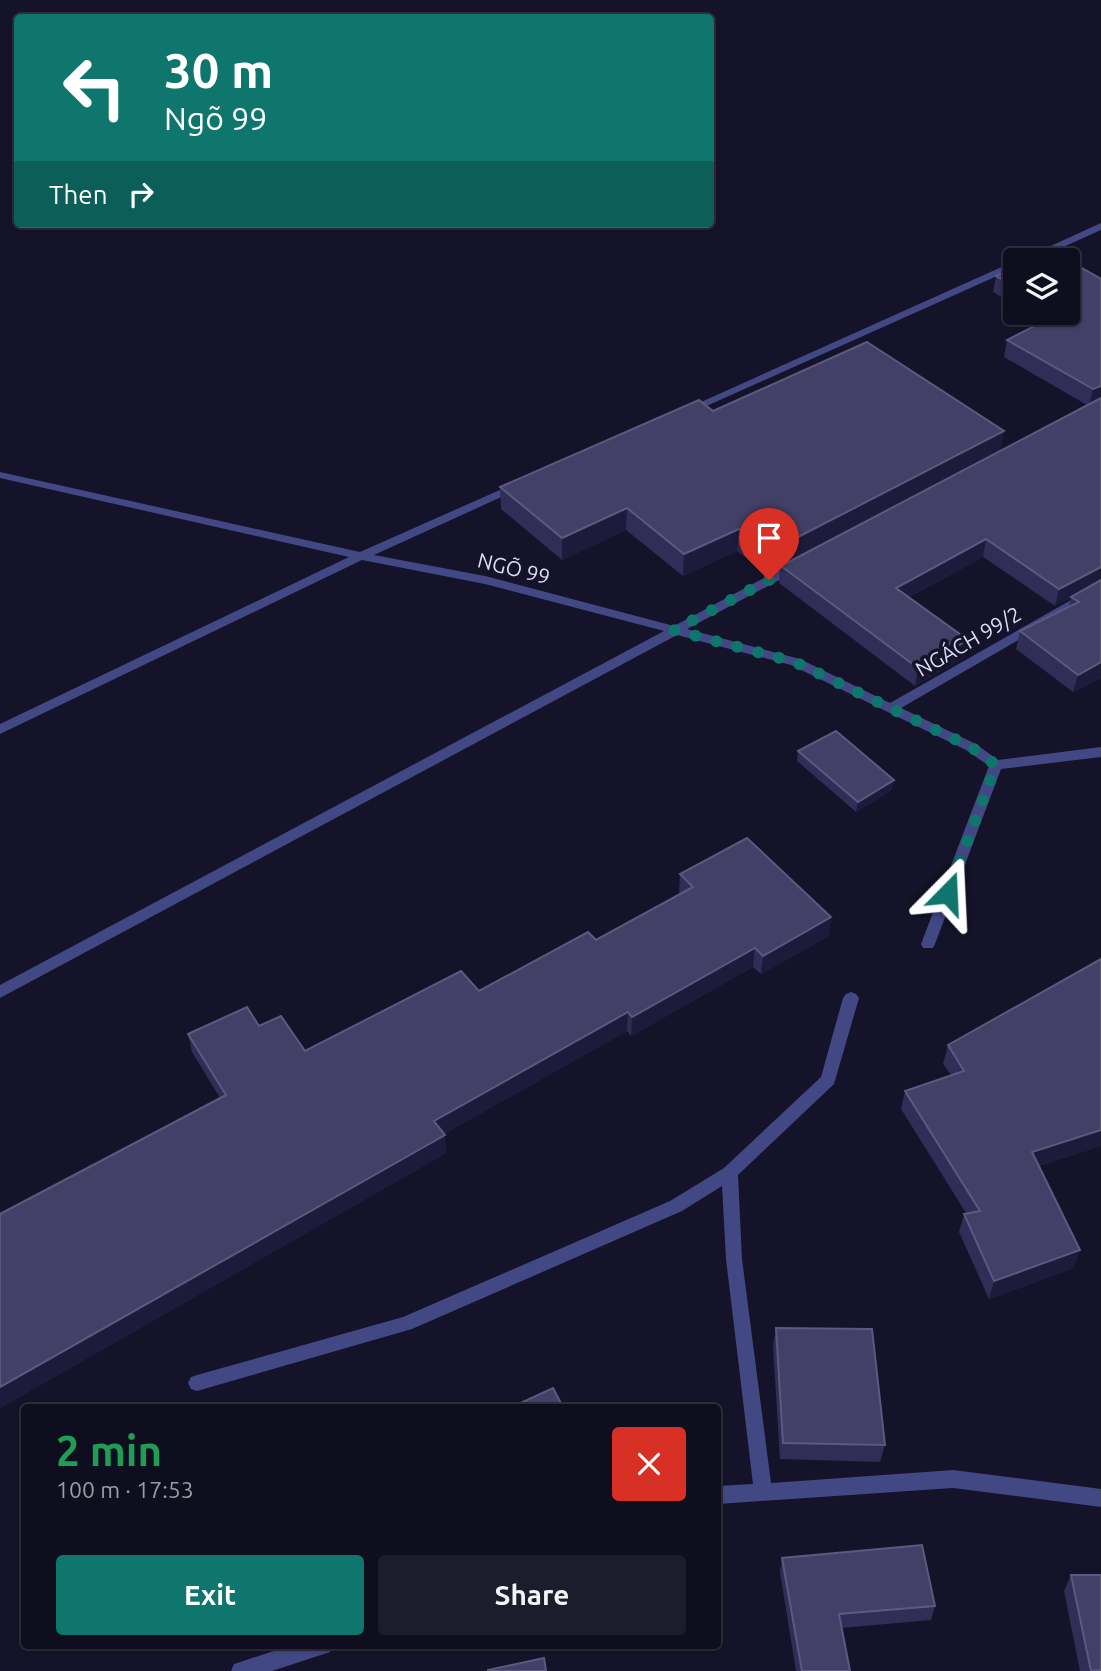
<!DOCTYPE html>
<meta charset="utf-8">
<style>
:root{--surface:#0f0e1f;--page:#1d1c2c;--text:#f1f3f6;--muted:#9b9ca4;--line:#2f2e3d;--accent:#0f766e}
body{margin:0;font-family:Ubuntu,sans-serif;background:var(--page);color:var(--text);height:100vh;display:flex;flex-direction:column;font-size:26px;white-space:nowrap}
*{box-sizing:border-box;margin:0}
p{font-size:23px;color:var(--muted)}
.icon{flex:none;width:38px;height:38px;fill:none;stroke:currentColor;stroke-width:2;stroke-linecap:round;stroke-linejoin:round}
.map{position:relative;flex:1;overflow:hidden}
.sheet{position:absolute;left:21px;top:1404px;width:700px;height:245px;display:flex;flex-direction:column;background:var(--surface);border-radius:7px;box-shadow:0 2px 5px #0004,0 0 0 2px var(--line)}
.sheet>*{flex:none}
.guide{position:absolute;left:14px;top:14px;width:700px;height:214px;border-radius:7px;box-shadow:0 2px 5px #0004,0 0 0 2px var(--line);background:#0f766e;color:#fff;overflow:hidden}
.controls{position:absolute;left:1003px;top:248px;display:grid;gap:14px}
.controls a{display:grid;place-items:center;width:77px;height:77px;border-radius:7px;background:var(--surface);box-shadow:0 2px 5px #0004,0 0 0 2px var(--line);font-size:35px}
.pin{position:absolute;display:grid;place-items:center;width:60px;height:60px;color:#fff;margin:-72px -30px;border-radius:50% 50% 50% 0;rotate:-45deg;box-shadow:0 0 7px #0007}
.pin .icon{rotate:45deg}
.me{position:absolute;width:77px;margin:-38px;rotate:21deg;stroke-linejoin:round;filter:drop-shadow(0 0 5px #0008)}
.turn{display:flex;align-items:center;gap:24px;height:147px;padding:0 35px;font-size:32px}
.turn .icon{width:91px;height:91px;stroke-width:2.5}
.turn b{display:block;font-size:49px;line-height:60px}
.then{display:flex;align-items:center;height:66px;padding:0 35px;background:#0003;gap:14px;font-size:26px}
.round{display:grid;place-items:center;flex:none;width:74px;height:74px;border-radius:7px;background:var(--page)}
.headline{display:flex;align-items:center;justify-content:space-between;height:119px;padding:0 35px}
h1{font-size:42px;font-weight:600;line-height:52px;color:#1e9e55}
.action{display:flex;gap:14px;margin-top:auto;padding:14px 35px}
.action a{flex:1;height:80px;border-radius:7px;background:var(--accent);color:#fff;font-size:28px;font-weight:600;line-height:80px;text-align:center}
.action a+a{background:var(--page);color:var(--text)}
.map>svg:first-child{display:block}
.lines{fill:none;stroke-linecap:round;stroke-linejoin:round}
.minor{fill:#424884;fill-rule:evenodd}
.wall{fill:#302d56}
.shaded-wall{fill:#1d1b3c}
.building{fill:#434067;stroke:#5b597f;stroke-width:2}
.route{stroke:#0f766e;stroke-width:12;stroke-dasharray:0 21.6}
.labels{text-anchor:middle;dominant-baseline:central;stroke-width:7;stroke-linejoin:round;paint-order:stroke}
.street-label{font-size:21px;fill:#dedefc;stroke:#141329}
</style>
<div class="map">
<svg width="1101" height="1671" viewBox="0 0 1101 1671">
<rect width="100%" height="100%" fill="#141329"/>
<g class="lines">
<!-- minor -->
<path class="minor" d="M1101 223V230L1032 261H1018Z
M1015 261V268L691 413H683L681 411Z
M0 472 360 552 511 485H519V489L374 555 485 576 674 626 792 563H800L802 566 800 569 687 629 800 659 890 703 1101 583V592L901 708 976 744 998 760 1101 747V757L1001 769 935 944 933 948H923L921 944 989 766 966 750 791 665 677 635 0 998V985L664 631 485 584 362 560 0 734V724L349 557 0 478Z
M851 992 856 994 859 998 834 1084 738 1175 742 1259 771 1483 953 1470 1101 1489V1507L953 1488 718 1504V1486L753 1484 726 1259 722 1186 682 1211 412 1329 197 1391 191 1389 188 1383 191 1377 197 1375 403 1317 670 1201 724 1168 821 1077 843 998 846 994Z
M292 1645H333L330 1652 272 1671H231L234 1664Z"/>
</g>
<!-- wall -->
<path class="wall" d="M1015 268V305L993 292 996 276Z
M1101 279V678L1073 692 1016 649 1020 631 1069 607 1071 598 1055 606 983 557 909 597 968 640 965 657 915 686 779 583 780 567 767 574 737 551 683 576 626 530 562 560 501 509 500 487 713 411 1004 431 1000 451 1087 405 1004 357 1007 340 1043 322 1029 313H1068Z
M798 751 892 790 856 812 797 761Z
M680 874 829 936 761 974 753 967 631 1036 627 1031 444 1134 446 1153 0 1408V1214L220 1098 192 1052 188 1034 259 1026 305 1051 479 991 596 940 680 895 679 893Z
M948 1045 1101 1146 1039 1166 1074 1268 989 1299 959 1232 964 1214 966 1213 901 1109 905 1091 951 1075 943 1064Z
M776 1328 885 1445 880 1462 780 1459 773 1346Z
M782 1558 935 1606 931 1620 841 1628 850 1671H796L780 1573Z
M1071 1575H1101V1671H1080L1064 1591Z"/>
<!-- shaded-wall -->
<path class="shaded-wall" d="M1101 386V401L1089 406 1093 389Z
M1004 431 1000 453 767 574 769 552Z
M627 508 626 530 562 560V538Z
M739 529 737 551 683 576 684 554Z
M986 539 983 557 893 605 896 588Z
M1101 567V582L1055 606 1059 589Z
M968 640 965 657 915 686 918 668Z
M1101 662V678L1073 692 1078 675Z
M894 780 892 790 856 812 858 802Z
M831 917 829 936 761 974 763 956Z
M755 948 753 967 631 1036 632 1017Z
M628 1012 627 1031 435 1139 434 1121Z
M1101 1130V1146L1027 1170 1032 1152Z
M445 1135 446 1153 0 1408V1387Z
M1080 1250 1074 1268 989 1299 994 1281Z"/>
<!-- building -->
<path class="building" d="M1052 251 1101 279V386L1093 389 1007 340 1060 313H1068V261H1031Z
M1015 268V287L996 276Z
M867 342 1004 431 769 552 739 529 684 554 627 508 562 538 500 487 699 400 713 411Z
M1101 398V567L1059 589 986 539 896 588 968 640 918 668 781 566Z
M1101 580V662L1078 675 1020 631 1079 602 1071 597Z
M836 731 894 780 858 802 798 751Z
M747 838 831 917 763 956 755 948 632 1017 628 1012 434 1121 445 1135 0 1387V1214L226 1095 188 1034 247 1007 259 1026 281 1016 305 1051 461 971 479 991 588 932 596 940 693 887 680 874Z
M1101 959V1130L1032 1152 1080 1250 994 1281 964 1214 980 1211 905 1091 964 1071 948 1045Z
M776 1328 872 1329 885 1445 783 1443Z
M553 1388 563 1407H512Z
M922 1545 935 1606 839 1614 850 1671H802L782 1558Z
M1071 1575H1101V1670L1091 1671Z
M544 1658 546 1671H488V1670Z"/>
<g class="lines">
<!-- route -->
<path class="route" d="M769 580 674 630 795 662 971 747 996 765 948 893"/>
</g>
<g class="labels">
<!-- street labels -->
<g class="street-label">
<text transform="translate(514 568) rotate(14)">NGÕ 99</text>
<text transform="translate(968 641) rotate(-30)">NGÁCH 99/2</text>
</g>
</g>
</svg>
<div class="controls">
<a><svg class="icon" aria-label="layers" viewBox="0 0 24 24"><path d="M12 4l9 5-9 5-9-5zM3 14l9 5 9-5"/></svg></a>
</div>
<div class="pin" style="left:769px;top:580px;background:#d93025"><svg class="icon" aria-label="arrive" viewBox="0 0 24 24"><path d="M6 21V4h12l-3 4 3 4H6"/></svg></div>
<svg class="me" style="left:948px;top:893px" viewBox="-20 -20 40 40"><path d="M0-17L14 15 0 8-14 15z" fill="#0f766e" stroke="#fff" stroke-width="4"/></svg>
<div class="guide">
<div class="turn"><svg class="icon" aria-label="left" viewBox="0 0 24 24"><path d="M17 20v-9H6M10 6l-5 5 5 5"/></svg><div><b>30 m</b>Ngõ 99</div></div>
<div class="then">Then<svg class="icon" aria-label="right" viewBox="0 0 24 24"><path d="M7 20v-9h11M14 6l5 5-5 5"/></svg></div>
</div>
<section class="sheet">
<div class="headline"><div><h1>2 min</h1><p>100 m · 17:53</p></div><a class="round" style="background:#d93025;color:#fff"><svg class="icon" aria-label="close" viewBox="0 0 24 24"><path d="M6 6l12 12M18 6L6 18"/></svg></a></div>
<div class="action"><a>Exit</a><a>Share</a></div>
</section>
</div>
